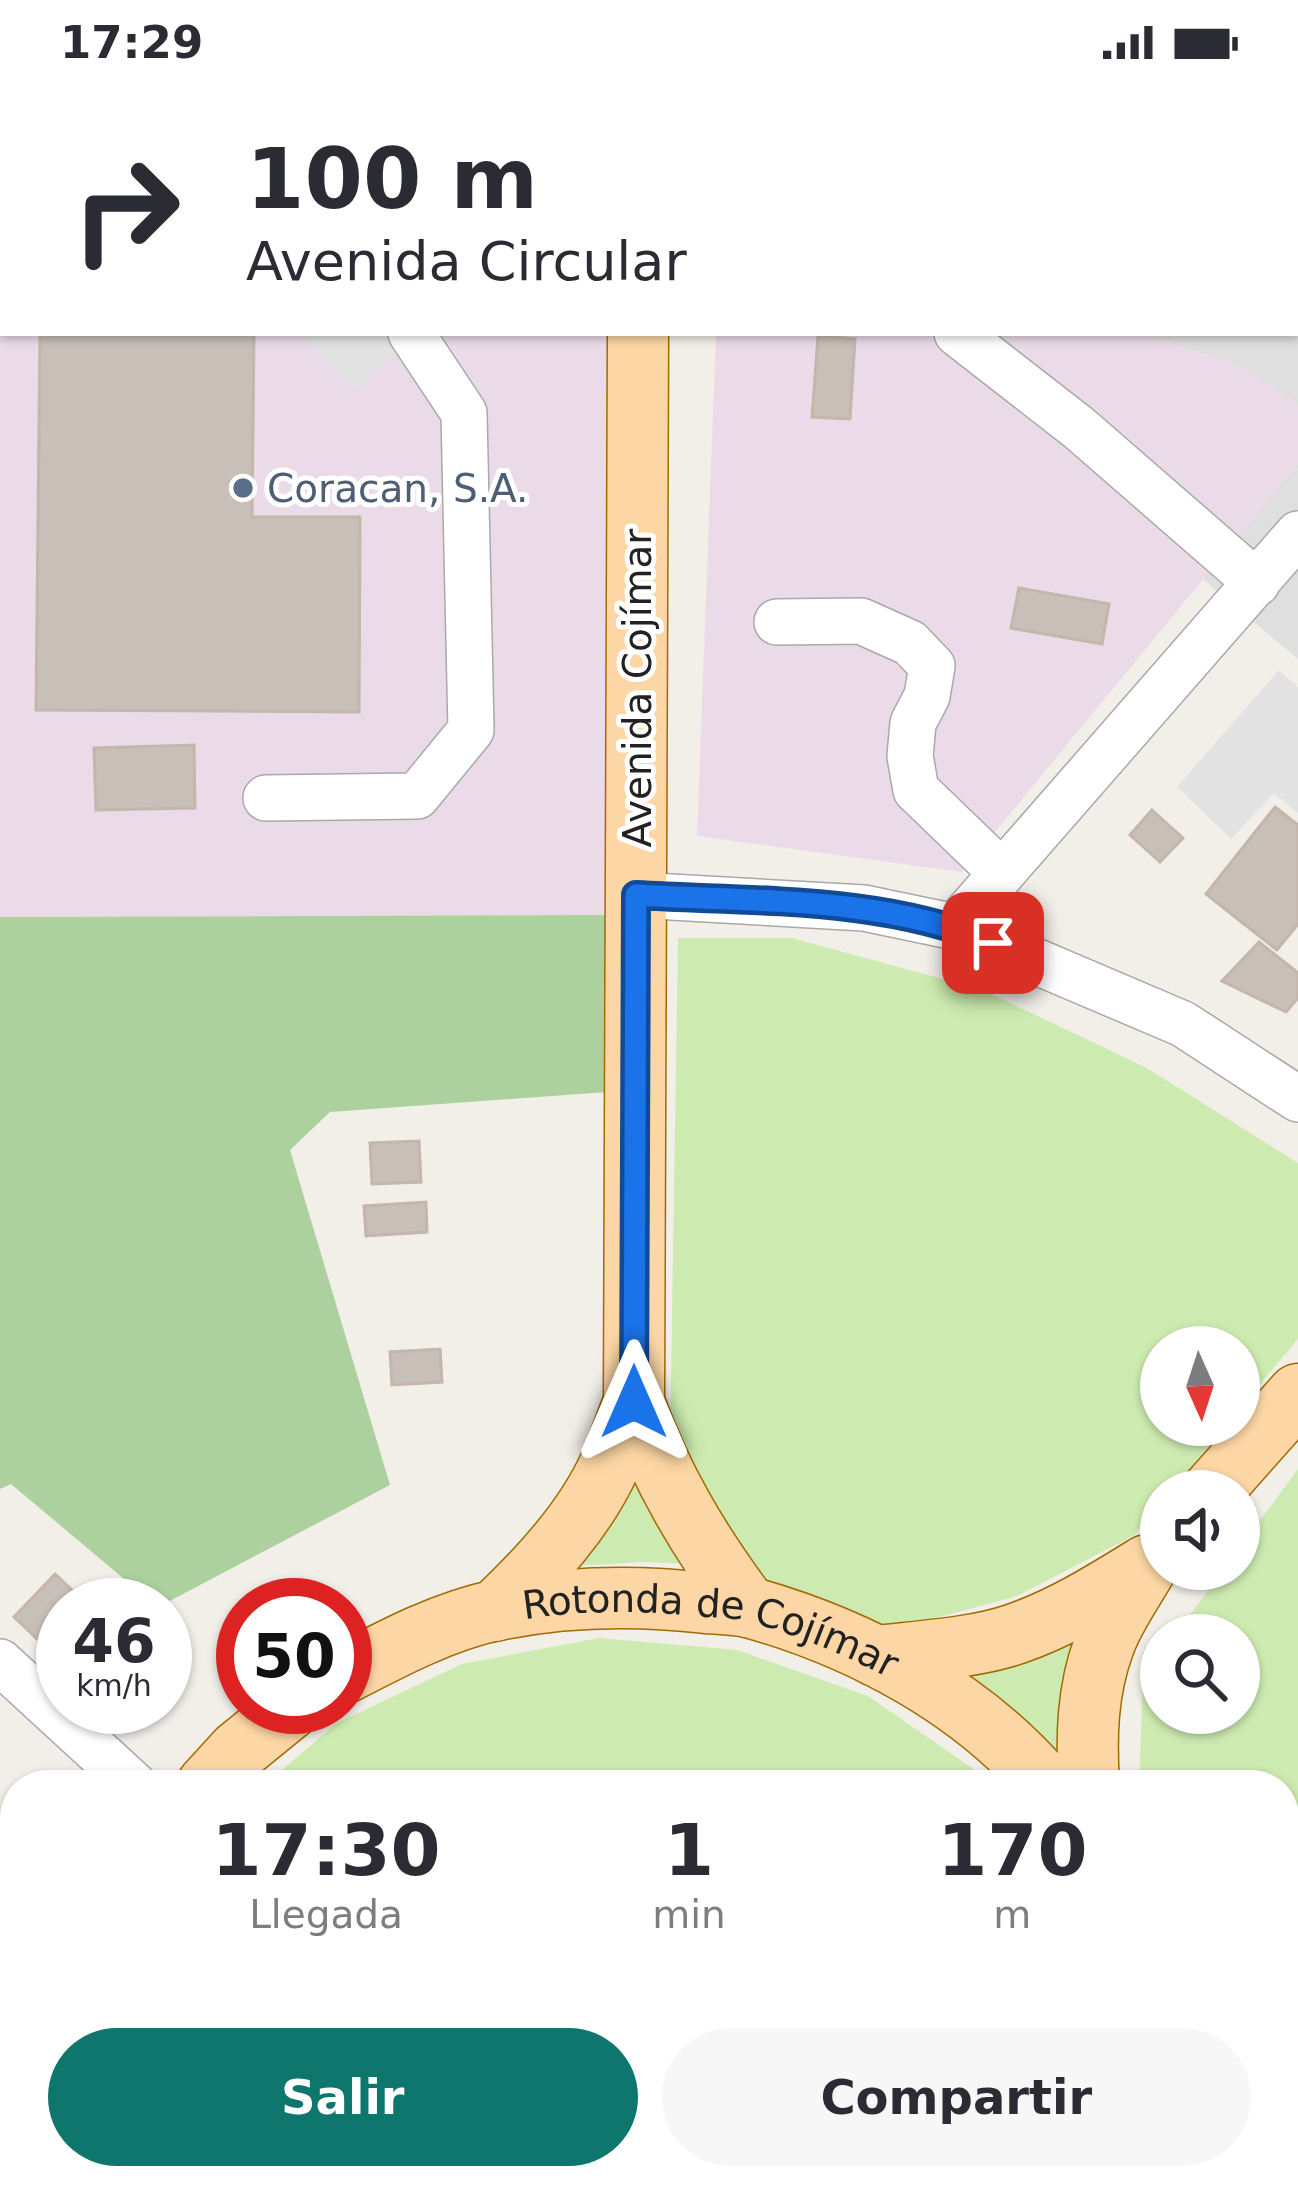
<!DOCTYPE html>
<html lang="es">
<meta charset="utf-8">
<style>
:root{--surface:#fff;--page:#f7f7f7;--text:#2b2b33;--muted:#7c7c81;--accent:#0f766e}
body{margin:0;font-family:"DejaVu Sans",sans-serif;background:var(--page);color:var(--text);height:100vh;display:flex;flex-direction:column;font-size:45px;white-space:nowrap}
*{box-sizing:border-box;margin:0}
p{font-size:39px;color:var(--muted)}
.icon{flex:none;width:66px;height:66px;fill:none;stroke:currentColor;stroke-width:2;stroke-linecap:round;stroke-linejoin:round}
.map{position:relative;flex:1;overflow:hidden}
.panel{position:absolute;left:0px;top:1686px;width:1299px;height:420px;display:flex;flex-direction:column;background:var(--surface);border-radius:48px 48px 0 0;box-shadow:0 3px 9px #0004}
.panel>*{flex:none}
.top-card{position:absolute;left:0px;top:0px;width:1299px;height:252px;box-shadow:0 3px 9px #0004;background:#fff;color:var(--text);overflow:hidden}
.needle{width:78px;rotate:177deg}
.fabs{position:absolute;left:1140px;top:1242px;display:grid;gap:24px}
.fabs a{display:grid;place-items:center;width:120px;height:120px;border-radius:50%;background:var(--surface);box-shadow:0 3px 9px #0004;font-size:60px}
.speed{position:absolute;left:36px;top:1494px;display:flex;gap:24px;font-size:60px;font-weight:700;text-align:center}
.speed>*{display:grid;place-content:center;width:156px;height:156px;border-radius:50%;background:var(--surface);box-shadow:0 3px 9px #0004;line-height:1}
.speed small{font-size:30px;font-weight:400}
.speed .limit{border:18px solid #d22;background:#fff;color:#111}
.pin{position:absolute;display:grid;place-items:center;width:102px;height:102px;color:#fff;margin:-51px;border-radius:24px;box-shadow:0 6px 18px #0006}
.me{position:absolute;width:132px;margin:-66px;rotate:0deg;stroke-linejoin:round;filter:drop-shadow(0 0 9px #0008)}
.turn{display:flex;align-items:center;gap:42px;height:252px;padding:0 48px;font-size:54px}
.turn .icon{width:156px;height:156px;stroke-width:2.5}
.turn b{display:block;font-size:84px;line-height:102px}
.eta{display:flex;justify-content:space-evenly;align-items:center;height:204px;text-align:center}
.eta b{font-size:72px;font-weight:700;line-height:84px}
.action{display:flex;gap:24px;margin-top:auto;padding:24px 48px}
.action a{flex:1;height:138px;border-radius:72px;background:var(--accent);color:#fff;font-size:48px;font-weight:700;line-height:138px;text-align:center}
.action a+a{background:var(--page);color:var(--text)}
.status{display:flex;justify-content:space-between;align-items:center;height:84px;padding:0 60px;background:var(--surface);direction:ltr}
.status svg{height:33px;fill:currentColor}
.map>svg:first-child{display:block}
.residential{fill:#e0dfdf}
.industrial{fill:#ebdbe8}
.grass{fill:#cdebb0}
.forest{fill:#add19e}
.parking{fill:#e2e2e2}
.building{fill:#c7bfb8;stroke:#c4b6ab;stroke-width:3}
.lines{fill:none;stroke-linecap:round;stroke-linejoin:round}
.minor-casing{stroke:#a9a9a9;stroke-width:48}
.major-casing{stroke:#a06b00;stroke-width:63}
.highway-casing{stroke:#dc2a67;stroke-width:69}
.minor{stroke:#fff;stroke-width:45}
.major{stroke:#fcd6a4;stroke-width:60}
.highway{stroke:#e892a2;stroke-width:66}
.route-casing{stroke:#114b97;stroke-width:30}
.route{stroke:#1a73e8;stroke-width:21}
.service-dot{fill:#5c6f8a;stroke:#fff;stroke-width:4.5}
.labels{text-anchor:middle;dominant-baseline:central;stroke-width:10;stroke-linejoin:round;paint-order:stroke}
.service-label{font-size:39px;fill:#4e5e75;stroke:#fff;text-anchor:start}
.street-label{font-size:39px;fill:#222;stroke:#fff}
</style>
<div class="status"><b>17:29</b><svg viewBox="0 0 49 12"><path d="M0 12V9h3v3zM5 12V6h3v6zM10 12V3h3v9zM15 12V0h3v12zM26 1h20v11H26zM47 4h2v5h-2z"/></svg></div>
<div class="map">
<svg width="1298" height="2106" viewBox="0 0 1298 2106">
<rect width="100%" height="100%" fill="#f2efe9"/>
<!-- residential -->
<path class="residential" d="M1199 0H1298V320L1239 282 1141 249H1296V3H1198Z
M1298 380V575L1203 495Z"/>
<!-- industrial -->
<path class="industrial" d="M0 0H623V3H3V249H624L625 831 0 833Z
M716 249H1141L1239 282 1298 320V380L962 788 697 752Z"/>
<!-- grass -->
<path class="grass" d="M678 854H792L983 906 1147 984 1298 1079V1255L1239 1325V1263H1161V1341H1226L1171 1407H1161V1419L1133 1452 1017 1512 895 1545 760 1494 670 1362Z
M1298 1385V1946H1284V1701H1139L1143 1594 1161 1570V1629H1239V1551H1175L1224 1485H1239V1465Z
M633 1390 695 1480 641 1478 577 1482Z
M1079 1544 1062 1675 963 1592Z
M599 1554 737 1566 868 1612 982 1691 990 1701H264L337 1639 462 1580Z
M100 2091H1150L1149 2106H99Z"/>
<!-- forest -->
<path class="forest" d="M625 831 621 1007 330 1028 290 1066 390 1401 162 1521H155L11 1400 0 1405V833Z"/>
<!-- parking -->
<path class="parking" d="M307 249H414L356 307 302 254Z
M1279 586 1298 603V729L1274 709 1231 755 1177 703Z"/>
<!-- building -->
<path class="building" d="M42 0H310V3H42Z
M40 249H254L252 433H360L359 628 36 626Z
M818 252 855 255 850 335 812 333Z
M1019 504 1109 520 1102 560 1011 544Z
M194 661 195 724 96 726 94 664Z
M1275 723 1298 741V840L1277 866 1206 810Z
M1152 726 1183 754 1160 778 1130 751Z
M1259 858 1298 889V914L1286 928 1222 897Z
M419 1057 421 1098 372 1100 370 1059Z
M426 1118 427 1148 366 1152 364 1122Z
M440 1265 442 1298 392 1301 390 1268Z
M55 1490 88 1521H63V1566L56 1573 14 1533Z"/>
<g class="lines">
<!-- minor casing -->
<g class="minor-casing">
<path id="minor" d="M362 0V3
M921 0 937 3
M1296 85 1298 86
M957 249 1079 344 1257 499
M777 538 861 537 910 559 932 582 927 612 913 639 910 672 916 706 1002 789
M266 714 417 712 471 646 464 329 411 249
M636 811 864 824 955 843 1183 940 1298 1015
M955 843 1298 450
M0 1578 134 1701"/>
</g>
<!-- major casing -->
<g class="major-casing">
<g id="major">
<path d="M640 3V0"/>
<path d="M638 249 634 1318C661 1394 700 1459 748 1523"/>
<path d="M1212 1407 1298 1310"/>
<path d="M495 1527C539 1485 585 1436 610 1380 619 1360 626 1338 634 1318"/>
<path d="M876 1572C919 1567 975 1564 1015 1550 1062 1534 1105 1507 1147 1481"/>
<path id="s1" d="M345 1589C393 1564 444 1537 497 1526 566 1512 637 1511 706 1519 721 1520 737 1520 752 1524 861 1555 971 1613 1046 1701"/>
<path d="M207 1701 238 1667 292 1623"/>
<path d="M1089 1701C1086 1653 1087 1607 1104 1561 1113 1535 1131 1510 1145 1486"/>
<path d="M66 2091V2106"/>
<path d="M1185 2106 1186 2091"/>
</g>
</g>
<!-- highway casing -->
<g class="highway-casing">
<path id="highway" d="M0 2038 15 2021"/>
</g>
<!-- minor -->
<use href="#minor" class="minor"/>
<!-- major -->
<use href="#major" class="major"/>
<!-- highway -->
<use href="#highway" class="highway"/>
</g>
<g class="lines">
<!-- route casing -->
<g class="route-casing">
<path id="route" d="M634 1318 636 811C755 818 882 812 993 859"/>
</g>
<!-- route -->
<use href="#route" class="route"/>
</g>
<!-- markers -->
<circle class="service-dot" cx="243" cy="404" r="12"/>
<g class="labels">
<!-- service labels -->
<g class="service-label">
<text x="267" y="404">Coracan, S.A.</text>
</g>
<!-- street labels -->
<g class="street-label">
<text transform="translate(637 604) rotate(-90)">Avenida Cojímar</text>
<text stroke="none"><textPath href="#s1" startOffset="384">Rotonda de Cojímar</textPath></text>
</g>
</g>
</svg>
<div class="fabs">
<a><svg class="needle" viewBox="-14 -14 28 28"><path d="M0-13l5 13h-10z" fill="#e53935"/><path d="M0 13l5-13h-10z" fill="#7c7c81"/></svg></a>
<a><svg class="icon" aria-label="sound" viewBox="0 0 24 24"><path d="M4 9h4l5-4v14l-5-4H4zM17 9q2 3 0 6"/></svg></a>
<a><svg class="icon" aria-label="search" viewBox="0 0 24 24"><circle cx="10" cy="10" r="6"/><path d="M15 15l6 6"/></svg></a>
</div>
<div class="speed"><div>46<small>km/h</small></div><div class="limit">50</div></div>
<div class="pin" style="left:993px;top:859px;background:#d93025"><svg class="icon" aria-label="arrive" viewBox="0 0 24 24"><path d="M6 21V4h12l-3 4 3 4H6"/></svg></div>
<svg class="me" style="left:634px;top:1318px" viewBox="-20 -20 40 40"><path d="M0-17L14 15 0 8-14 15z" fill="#1a73e8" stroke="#fff" stroke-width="4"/></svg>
<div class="top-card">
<div class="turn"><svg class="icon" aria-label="right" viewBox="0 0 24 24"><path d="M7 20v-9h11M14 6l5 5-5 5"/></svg><div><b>100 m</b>Avenida Circular</div></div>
</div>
<section class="panel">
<div class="eta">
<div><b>17:30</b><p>Llegada</p></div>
<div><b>1</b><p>min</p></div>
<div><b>170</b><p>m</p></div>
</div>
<div class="action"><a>Salir</a><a>Compartir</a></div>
</section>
</div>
